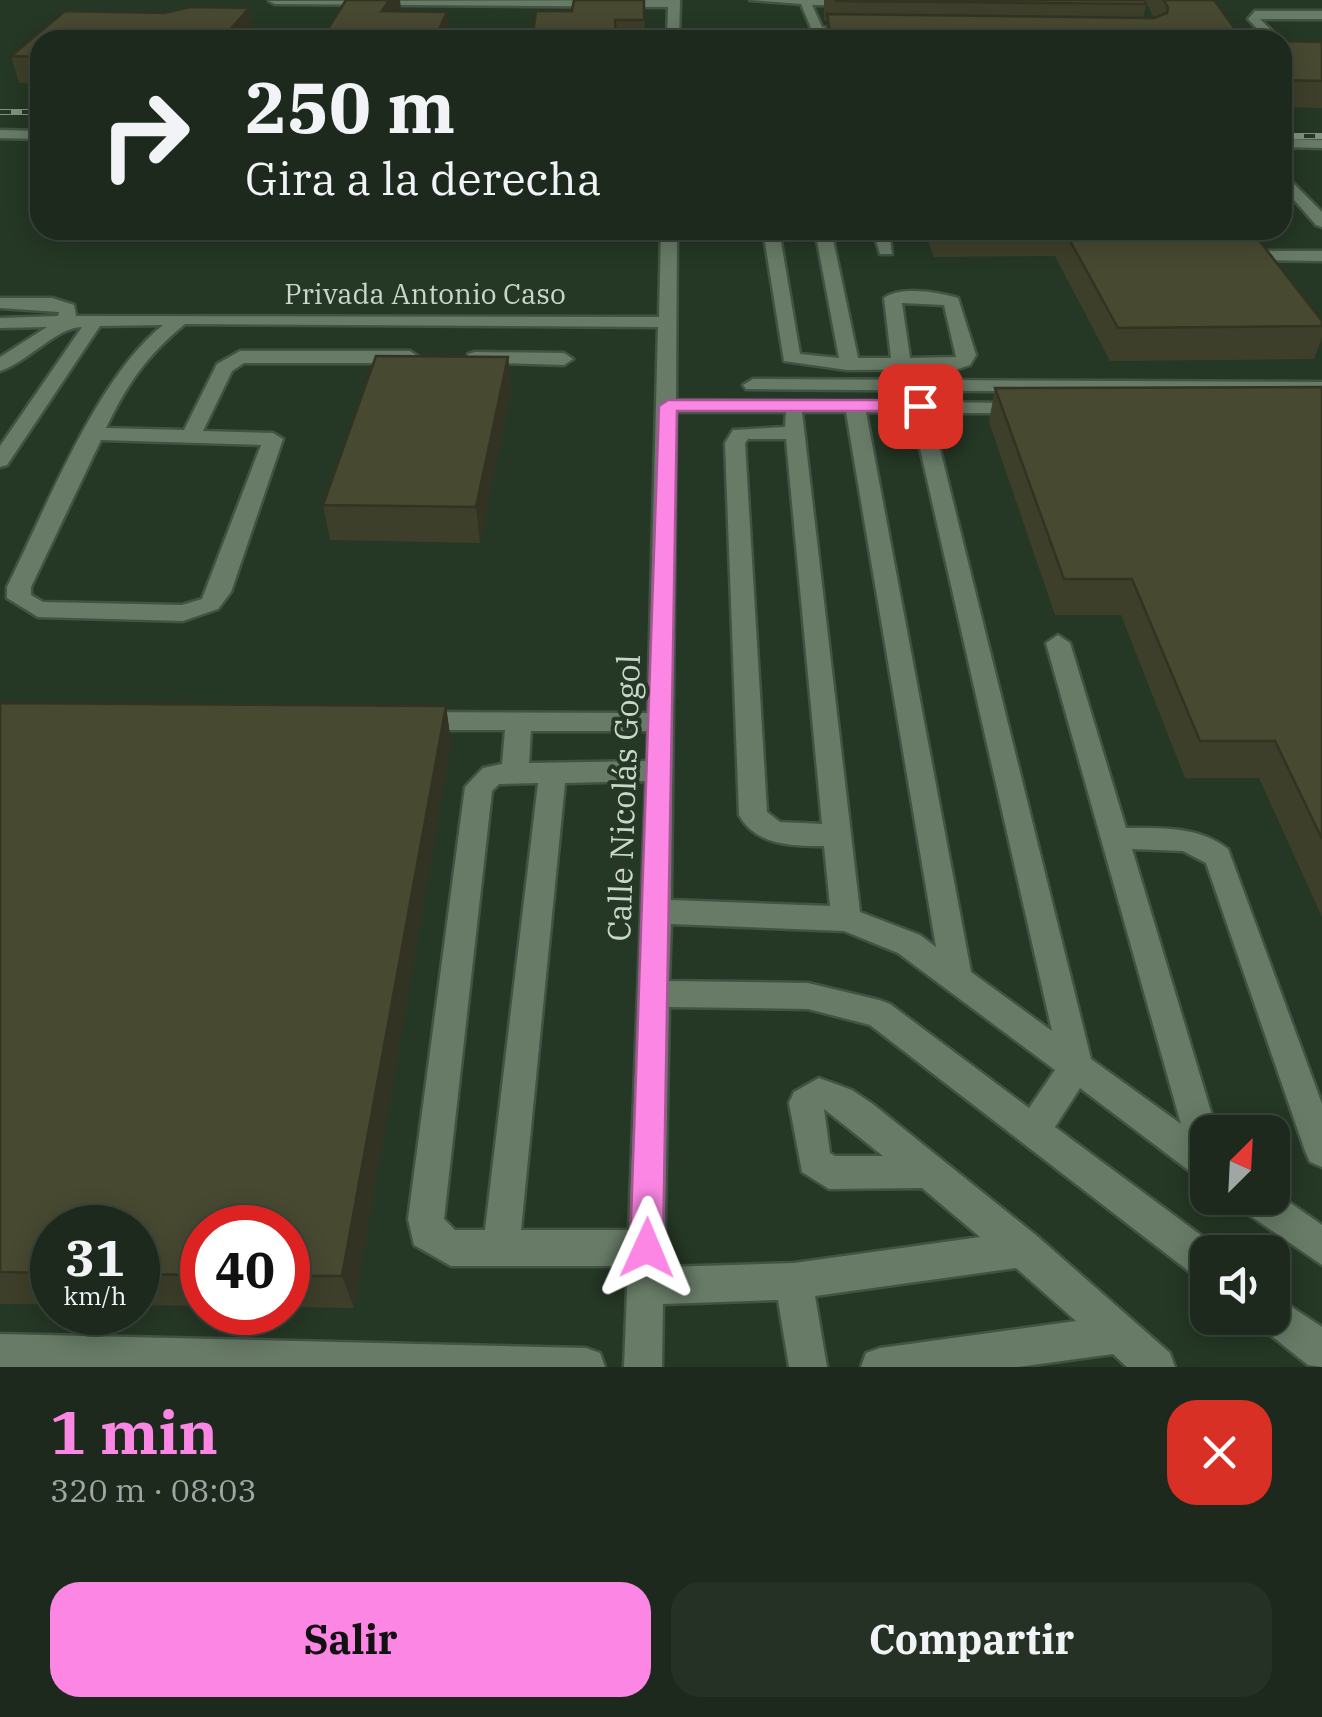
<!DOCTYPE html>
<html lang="es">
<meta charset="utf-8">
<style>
:root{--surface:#1c291c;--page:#253125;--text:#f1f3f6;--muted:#a0a6a3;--line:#3a453b;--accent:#fc86e4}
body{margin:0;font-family:"IBM Plex Serif",serif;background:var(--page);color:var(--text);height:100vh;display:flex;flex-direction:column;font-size:38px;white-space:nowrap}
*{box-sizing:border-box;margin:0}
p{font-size:32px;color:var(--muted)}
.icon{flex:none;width:55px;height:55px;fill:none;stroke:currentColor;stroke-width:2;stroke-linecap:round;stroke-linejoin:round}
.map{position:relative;height:1367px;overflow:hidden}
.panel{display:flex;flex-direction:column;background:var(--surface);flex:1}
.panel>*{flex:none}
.guide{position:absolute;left:30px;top:30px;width:1262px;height:210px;border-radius:30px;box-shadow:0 5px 25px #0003,0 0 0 2px var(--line);background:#1c291c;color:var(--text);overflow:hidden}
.needle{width:65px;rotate:24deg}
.fabs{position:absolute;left:1190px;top:1115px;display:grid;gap:20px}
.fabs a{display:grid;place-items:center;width:100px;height:100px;border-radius:20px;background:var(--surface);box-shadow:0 5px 25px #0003,0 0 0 2px var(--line);font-size:50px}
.speed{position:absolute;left:30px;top:1205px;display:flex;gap:20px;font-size:50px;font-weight:700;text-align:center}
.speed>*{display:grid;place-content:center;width:130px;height:130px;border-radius:50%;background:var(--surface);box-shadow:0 5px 25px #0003,0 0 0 2px var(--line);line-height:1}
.speed small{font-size:25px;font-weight:400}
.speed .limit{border:15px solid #d22;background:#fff;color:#111}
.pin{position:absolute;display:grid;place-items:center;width:85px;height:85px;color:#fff;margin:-42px;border-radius:20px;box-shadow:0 5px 15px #0006}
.me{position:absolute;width:110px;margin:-55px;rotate:1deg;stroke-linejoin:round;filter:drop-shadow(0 0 8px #0008)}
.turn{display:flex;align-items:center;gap:35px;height:210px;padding:0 50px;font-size:45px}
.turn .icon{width:130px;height:130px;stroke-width:2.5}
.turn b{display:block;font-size:70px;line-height:85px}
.round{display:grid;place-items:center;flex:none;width:105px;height:105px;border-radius:30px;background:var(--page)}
.overview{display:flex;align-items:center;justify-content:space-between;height:170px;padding:0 50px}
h1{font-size:60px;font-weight:800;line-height:75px;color:var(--accent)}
.primary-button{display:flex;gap:20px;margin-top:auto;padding:20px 50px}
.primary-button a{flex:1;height:115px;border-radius:30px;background:var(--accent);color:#111;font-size:40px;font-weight:800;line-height:115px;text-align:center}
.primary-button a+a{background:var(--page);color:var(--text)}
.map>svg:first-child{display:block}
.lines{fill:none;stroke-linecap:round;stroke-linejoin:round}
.minor-casing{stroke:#425243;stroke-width:5}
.minor{fill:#677b66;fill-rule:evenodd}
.rail-casing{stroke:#819081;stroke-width:6}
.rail{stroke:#253725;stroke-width:4;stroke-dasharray:11;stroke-linecap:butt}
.wall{fill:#3e3f2a;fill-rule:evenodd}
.shaded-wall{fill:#323322}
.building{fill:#484931;stroke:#323322;stroke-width:2.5}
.route{fill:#fc86e4;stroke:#a45794;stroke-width:2.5}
.labels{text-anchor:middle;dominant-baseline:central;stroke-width:8;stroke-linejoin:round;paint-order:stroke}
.far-street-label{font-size:28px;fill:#cbd6cb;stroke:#253725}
.street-label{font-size:32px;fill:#cbd6cb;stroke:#253725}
</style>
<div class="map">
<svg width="1322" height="1367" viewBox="0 0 1322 1367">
<rect width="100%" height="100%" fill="#253725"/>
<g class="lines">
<!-- minor casing -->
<g class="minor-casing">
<path id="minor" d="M680 0 679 40H667L668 7 275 4 269 1Z
M750 0H860L856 5H812L822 27 864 36 858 40 813 33 801 4Z
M1322 11V19H1260L1281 40H1268L1248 19 1255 11Z
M0 130 40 131V139L0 138Z
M1282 139 1322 140V148L1282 147Z
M1282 172 1322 212V227L1316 225 1282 186Z
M661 230H677L676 400 1030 403 1033 407 1023 413H931L1091 1059 1181 1124 1046 643 1058 635 1070 643 1126 828C1161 828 1199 826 1228 849L1322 1104V1167L1310 1162 1305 1151 1206 863 1183 851 1132 849 1217 1132H1208V1180L1196 1176 1080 1088 1055 1127 1221 1250 1208 1252V1281L1195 1276 870 1025 808 1009 669 1007 664 1267 794 1263 980 1237 922 1188 829 1189 802 1172 789 1103 794 1092 819 1078 852 1090 874 1105 1037 1236 1170 1353 1175 1367H1127L1113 1354 1018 1367H861L866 1353 880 1348 1076 1321 1016 1268 815 1296 827 1367H789L778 1300 663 1304 662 1367H624L628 1266H451L414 1245 408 1219 465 787 483 768 502 764 505 730H416L407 727 403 721 407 715 416 712 648 713 658 327 185 324C147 355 127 384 106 428L184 430 217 364 240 351H410L419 357 410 363H244L232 371 203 431 273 433 283 439 231 592 218 609 183 621 38 617 7 598V587C46 509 96 378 163 325L100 326 7 465 0 467V446L82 327C57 327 28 362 0 371V357L47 327 0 328V318L58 316 59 312 0 308V298H52L74 305 76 316 659 317ZM676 412H786L785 427 733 430 725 443 739 815C756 846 793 846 824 846L830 906 671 900ZM802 412H846L936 947 920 935 860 912ZM866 412 912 413 1052 1031 971 972ZM748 439H786L822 824 780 822 767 812 745 443ZM101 440 261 445 202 599 182 605 43 602 31 595V587ZM531 731H648L647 761 529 763ZM646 781 629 1230H521L565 783ZM538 783 485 1230H455L444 1219 492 791 499 784ZM671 924 844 931 898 953 1055 1070 1029 1108 890 1004 879 1000 808 983 669 981ZM824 1109 883 1156H835L830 1153Z
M763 230H779L800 354 839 358 815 230H831L858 358H891L884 298C901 286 938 292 958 298L976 355 970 365 958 369 847 370 784 361ZM902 303 944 305 956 357 910 358Z
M873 230H889L892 254H880Z
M1257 251H1322V261L1251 260 1249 256Z
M475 352 564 353 573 359 564 365 468 362V354Z
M753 379 1322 382V394L746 389 743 385Z
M1272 1190 1322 1225V1265L1242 1210 1236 1198H1272Z
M1272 1294 1322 1327V1367L1308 1365 1259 1326 1255 1318H1272Z
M0 1334 586 1348 600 1353 605 1367H0Z"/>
</g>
<!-- minor -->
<use href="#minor" class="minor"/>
<!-- rail casing -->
<g class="rail-casing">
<path id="rail" d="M0 112H40
M1282 136H1322"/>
</g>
<!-- rail -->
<use href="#rail" class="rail"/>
</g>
<!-- wall -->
<path class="wall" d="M644 0 645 40H532L572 11Z
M824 0H1214L1243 40H825L827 22 824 20ZM1146 6H1148L1154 18H1143Z
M190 7 249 8 254 34 249 40H40V84L19 83 11 56 65 11 164 13Z
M1282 41 1322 42V108L1282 107Z
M263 230H592L591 238 264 232Z
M924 230H1251L1322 321V337L1314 359 1110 361 1055 256 934 257Z
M508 357 511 391 480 543 330 540 323 505Z
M1322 387V917L1259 778H1185L1121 615H1055L989 422 995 388Z
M0 703 446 706 451 743 354 1308 288 1307V1228H202V1306L138 1305V1228H52V1304H0Z"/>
<!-- shaded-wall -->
<path class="shaded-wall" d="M389 0H400L401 9 386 36 382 11Z
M249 8 254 34 249 40H221Z
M447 12 450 37 448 40H434Z
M508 357 511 391 480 543 476 507Z
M446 706 451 743 354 1308 342 1276Z"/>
<!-- building -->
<path class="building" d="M346 0H389L382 11 447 12 434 40H321Z
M574 0H644V20H615L616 40H532L536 11H572Z
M835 0H1144L1146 4 838 1Z
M1164 0H1214L1243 40H831L827 14 1154 18 1167 13 1168 8Z
M190 7 249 8 221 40H40V57L11 56 65 11 164 13Z
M1282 41 1322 42V81L1282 80Z
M1064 230H1251L1322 321V326L1118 328Z
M376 356 508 357 476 507 323 505Z
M1322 387V839L1275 741H1200L1132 579H1064L995 388Z
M0 703 446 706 342 1276H288V1228H202V1275L138 1274V1228H52V1273L0 1272Z"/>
<!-- route -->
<path class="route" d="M668 400H920L929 406 920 411H677L663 1248 658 1260 647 1264 635 1260 630 1248 659 406Z"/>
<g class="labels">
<!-- far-street labels -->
<g class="far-street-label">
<text x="425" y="293">Privada Antonio Caso</text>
</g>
<!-- street labels -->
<g class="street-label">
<text transform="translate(623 798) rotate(-88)">Calle Nicolás Gogol</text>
</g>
</g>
</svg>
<div class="fabs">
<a><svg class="needle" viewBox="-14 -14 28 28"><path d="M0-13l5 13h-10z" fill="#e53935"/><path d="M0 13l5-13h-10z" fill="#a0a6a3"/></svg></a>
<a><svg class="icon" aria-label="sound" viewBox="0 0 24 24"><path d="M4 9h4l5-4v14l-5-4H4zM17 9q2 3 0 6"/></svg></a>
</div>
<div class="speed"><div>31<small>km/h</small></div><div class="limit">40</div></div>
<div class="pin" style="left:920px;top:406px;background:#d93025"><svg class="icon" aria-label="arrive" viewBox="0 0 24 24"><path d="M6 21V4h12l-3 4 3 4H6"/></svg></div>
<svg class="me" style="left:647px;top:1248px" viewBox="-20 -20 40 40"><path d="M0-17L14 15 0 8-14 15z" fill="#fc86e4" stroke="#fff" stroke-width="4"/></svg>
<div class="guide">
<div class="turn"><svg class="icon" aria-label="right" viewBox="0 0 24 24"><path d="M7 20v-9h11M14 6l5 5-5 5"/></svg><div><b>250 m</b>Gira a la derecha</div></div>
</div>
</div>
<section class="panel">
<div class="overview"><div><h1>1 min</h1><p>320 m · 08:03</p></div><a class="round" style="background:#d93025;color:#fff"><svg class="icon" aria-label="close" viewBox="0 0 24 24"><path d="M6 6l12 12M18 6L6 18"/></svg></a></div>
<div class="primary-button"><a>Salir</a><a>Compartir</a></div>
</section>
